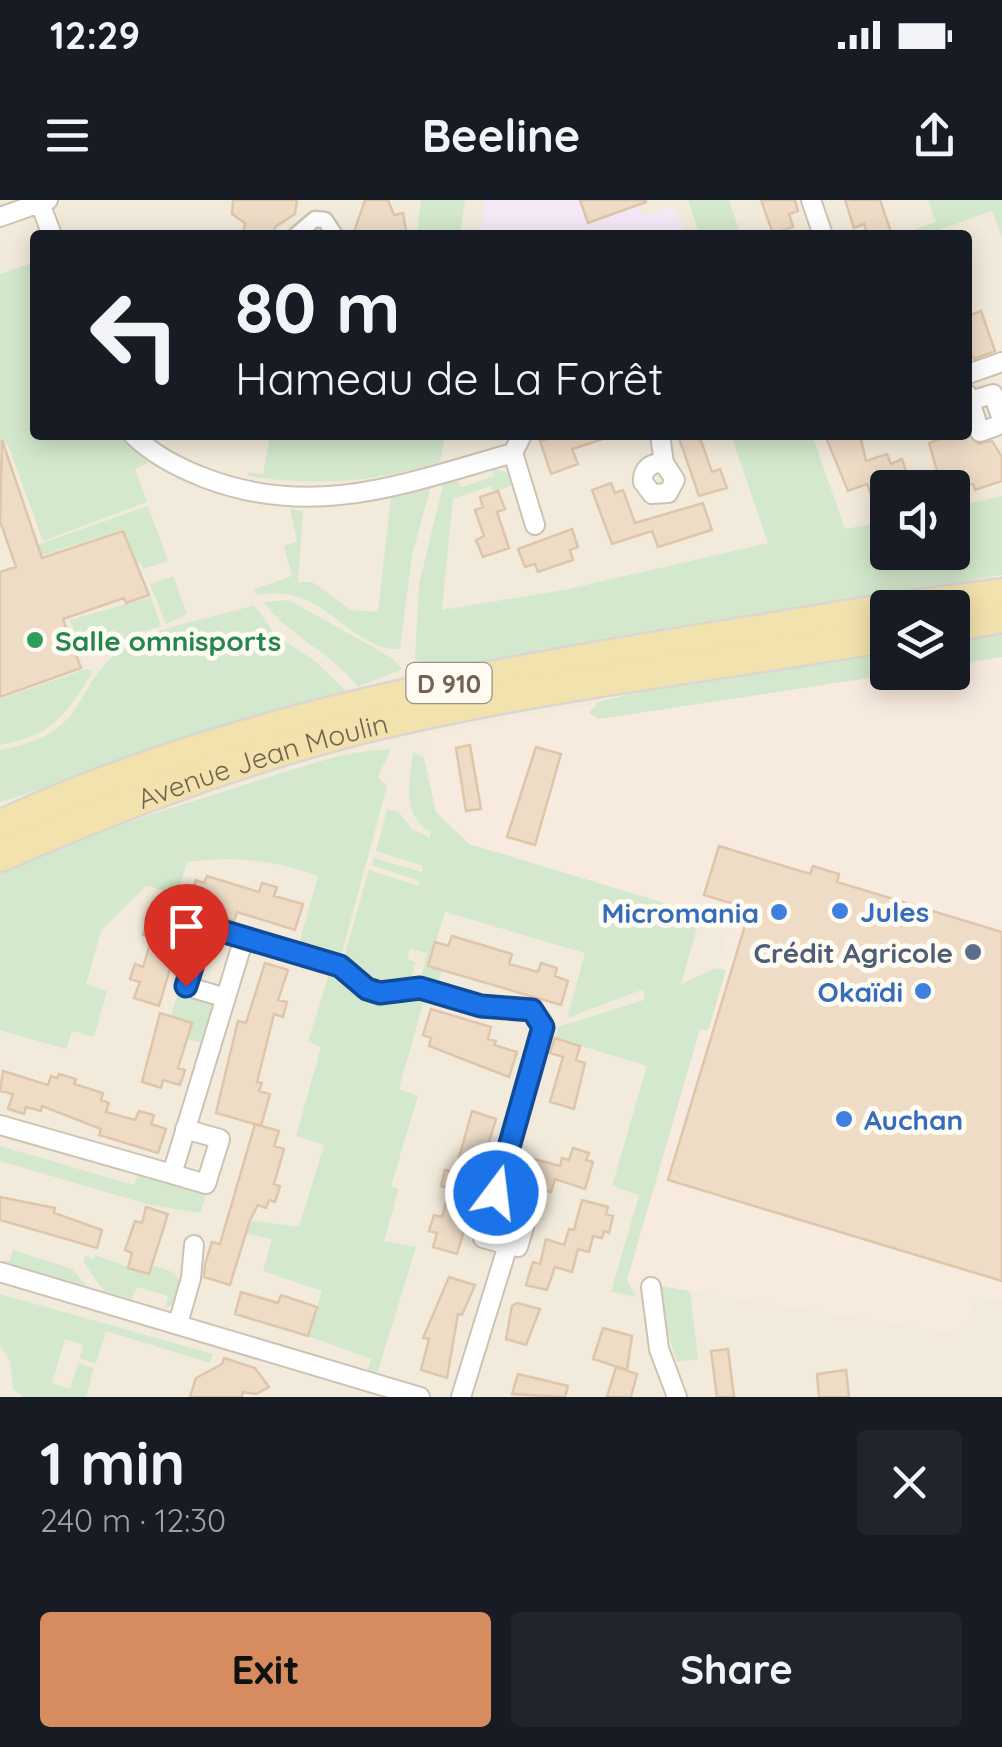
<!DOCTYPE html>
<meta charset="utf-8">
<style>
:root{--surface:#171b24;--page:#20242c;--text:#f1f3f6;--muted:#9ea1a6;--accent:#d78c60}
body{margin:0;font-family:Quicksand,sans-serif;background:var(--page);color:var(--text);height:100vh;display:flex;flex-direction:column;font-size:38px;white-space:nowrap}
*{box-sizing:border-box;margin:0}
p{font-size:32px;color:var(--muted)}
.icon{flex:none;width:55px;height:55px;fill:none;stroke:currentColor;stroke-width:2;stroke-linecap:round;stroke-linejoin:round}
.map{position:relative;height:1197px;overflow:hidden}
.details{display:flex;flex-direction:column;background:var(--surface);flex:1}
.details>*{flex:none}
.guide{position:absolute;left:30px;top:30px;width:942px;height:210px;border-radius:10px;box-shadow:0 5px 25px #0003;background:#171b24;color:var(--text);overflow:hidden}
.tools{position:absolute;left:870px;top:270px;display:grid;gap:20px}
.tools a{display:grid;place-items:center;width:100px;height:100px;border-radius:10px;background:var(--surface);box-shadow:0 5px 25px #0003;font-size:50px}
.pin{position:absolute;display:grid;place-items:center;width:85px;height:85px;color:#fff;margin:-102px -42px;border-radius:50% 50% 50% 0;rotate:-45deg;box-shadow:0 0 10px #0007}
.pin .icon{rotate:45deg}
.me{position:absolute;width:110px;margin:-55px;rotate:15deg;stroke-linejoin:round;filter:drop-shadow(0 0 8px #0008)}
.turn{display:flex;align-items:center;gap:35px;height:210px;padding:0 40px;font-size:45px}
.turn .icon{width:130px;height:130px;stroke-width:2.5}
.turn b{display:block;font-size:70px;line-height:85px}
.round{display:grid;place-items:center;flex:none;width:105px;height:105px;border-radius:10px;background:var(--page)}
.overview{display:flex;align-items:center;justify-content:space-between;height:170px;padding:0 40px}
h1{font-size:60px;font-weight:700;line-height:75px}
.cta{display:flex;gap:20px;margin-top:auto;padding:20px 40px}
.cta a{flex:1;height:115px;border-radius:10px;background:var(--accent);color:#111;font-size:40px;font-weight:700;line-height:115px;text-align:center}
.cta a+a{background:var(--page);color:var(--text)}
.status{display:flex;justify-content:space-between;align-items:center;height:70px;padding:0 50px;background:var(--surface);direction:ltr}
.status svg{height:28px;fill:currentColor}
header{display:flex;justify-content:space-between;align-items:center;height:130px;padding:0 40px;background:var(--surface);font-size:45px;font-weight:700}
.map>svg:first-child{display:block}
.residential{fill:#f2ebdc;fill-rule:evenodd}
.commercial{fill:#f7eadf}
.education{fill:#f5e9f8}
.green{fill:#d3e8cc}
.building{fill:#eedcc7;stroke:#dfc5a9;stroke-width:2.5}
.lines{fill:none;stroke-linecap:round;stroke-linejoin:round}
.pedestrian-casing{stroke:#cdc2b3;stroke-width:19}
.minor-casing{stroke:#cdc2b3;stroke-width:22}
.primary-casing{stroke:#dbd6d2;stroke-width:35}
.pedestrian{stroke:#fff;stroke-width:14}
.minor{stroke:#fff;stroke-width:18}
.primary{stroke:#f2e2ad;stroke-width:30}
.route-casing{stroke:#114b97;stroke-width:25}
.route{stroke:#1a73e8;stroke-width:18}
.leisure-dot{fill:#2e9e5b;stroke:#fefbf3;stroke-width:4}
.shop-dot{fill:#3f7fe0;stroke:#fefbf3;stroke-width:4}
.service-dot{fill:#5c6f8a;stroke:#fefbf3;stroke-width:4}
.labels{text-anchor:middle;dominant-baseline:central;stroke-width:10;stroke-linejoin:round;paint-order:stroke}
.shield{fill:#fefbf3;stroke:#9e9182;stroke-width:2.5}
.shield-label{font-size:25px;font-weight:bold;fill:#756351}
.leisure-label{font-size:28px;font-weight:bold;fill:#27864d;stroke:#fefbf3;text-anchor:start}
.street-label{font-size:28px;fill:#756351;stroke:#fefbf3}
.shop-label{font-size:28px;font-weight:bold;fill:#366cbe;stroke:#fefbf3;text-anchor:start}
.service-label{font-size:28px;font-weight:bold;fill:#4e5e75;stroke:#fefbf3;text-anchor:end}
</style>
<div class="status"><b>12:29</b><svg viewBox="0 0 49 12"><path d="M0 12V9h3v3zM5 12V6h3v6zM10 12V3h3v9zM15 12V0h3v12zM26 1h20v11H26zM47 4h2v5h-2z"/></svg></div>
<header><svg class="icon" aria-label="menu" viewBox="0 0 24 24"><path d="M4 6h16M4 12h16M4 18h16"/></svg>Beeline<svg class="icon" aria-label="share" viewBox="0 0 24 24"><path d="M12 15V3M7 8l5-5 5 5M5 13v7h14v-7"/></svg></header>
<div class="map">
<svg width="1002" height="1197" viewBox="0 0 1002 1197">
<rect width="100%" height="100%" fill="#fbf8ed"/>
<!-- residential -->
<path class="residential" d="M0 0H1002V1197H0ZM35 35H968V235H35ZM888 288H952V352H888ZM888 408H952V472H888Z"/>
<!-- commercial -->
<path class="commercial" d="M1002 434V1101L976 1097 964 1135 627 1081 730 723 469 644 441 620 431 603 423 534 887 454 888 472H952L953 443Z"/>
<!-- education -->
<path class="education" d="M484 0H636L642 17 674 5 686 35H480Z"/>
<!-- green -->
<path class="green" d="M421 0H465L460 35H417Z
M688 0H729L741 35H700Z
M928 0H1002V38L992 11 924 35H899L936 22Z
M35 62V235H116L148 263 135 269 147 302 43 341 8 245 0 247V74Z
M270 235H445L440 262C377 283 312 286 248 276V272L263 274Z
M731 235H812L845 329 887 321 888 352H952L953 307 1002 296V375L491 463 429 468 415 459 419 384 444 282 454 279 462 287 495 276 489 269C502 269 510 272 515 284L494 292 491 286 453 299 442 410 564 390 768 343Z
M431 286 412 355 400 449C350 451 323 381 258 395L252 390 292 376 284 346 297 341 290 309 303 311 298 382H312L351 410 378 412 391 297Z
M148 306 168 361 143 369 141 363H136L124 329 40 356 37 345Z
M173 376 187 414 166 424 150 384Z
M151 397 161 426 129 436 101 456 81 449 70 420Z
M289 400 392 458 402 469 358 487C330 452 292 438 263 402Z
M254 405 276 435 316 462 346 491 0 602V550C98 531 67 485 127 446 158 426 217 417 254 405Z
M1002 427V457L953 465V435Z
M887 445 888 472 902 473 599 519 589 513 598 502 713 474Z
M86 469 93 471C65 516 54 535 0 545V499Z
M391 549 378 577 387 586 341 756 299 744 318 676C273 660 234 656 187 662L177 694 146 686 101 731 86 784 107 791 94 837 72 831 66 849 0 830V674C77 636 160 612 241 586 290 571 340 551 391 549Z
M413 552 424 558 436 612 469 644 701 714 681 784 716 768 726 770 708 831 700 829 627 1080 636 1097 611 1092 639 995 612 986 647 866 555 838 558 827 644 800V789L567 818 585 753 445 712 428 766 442 770 438 785 420 779 427 753 410 749 407 759 416 762 412 776 399 785 372 782 344 757 369 670 419 686V681L372 665 374 658 422 672 423 666 376 651 387 610 398 611 412 629 430 638 431 633C400 612 410 585 413 552Z
M329 774 381 801 425 797 399 889 418 896 391 986 399 989 384 1041 416 1047 377 1174 367 1172 371 1159 308 1136 322 1091 263 1071 272 1039 225 1029 228 1017 299 1027 324 945 296 936 321 847 308 842Z
M178 793 216 804 204 843 187 839 191 823 171 816Z
M0 946 134 985 139 974 206 994 200 1013 147 1004 0 961Z
M13 1050 72 1069 87 1086 0 1061H10Z
M95 1055 149 1074 152 1065 175 1073 180 1083 173 1104 165 1109 168 1096 137 1087 132 1099 104 1091 83 1062 85 1056 94 1059Z
M661 1086 690 1091 698 1159 677 1162 665 1125Z
M0 1094 213 1154 210 1163 106 1131 96 1164 80 1158 83 1145 65 1139 52 1183 70 1189 78 1163 94 1168 86 1197H23L13 1189 10 1161 0 1145Z"/>
<!-- building -->
<path class="building" d="M233 0H297L295 14 275 27 274 35H243L245 23 232 14Z
M365 0H388L394 15 403 13 407 35H353Z
M580 0H646V2L588 23Z
M761 0H795L798 11 789 14 793 27 773 34Z
M845 0H880L892 35H868L864 24 854 28Z
M981 111 995 151 974 159 968 149V116Z
M559 235H606V238L572 249 578 264 551 274 540 241Z
M678 235H699L712 272 720 269 727 288 699 296Z
M825 235H860L866 261 887 254 891 264 902 259 912 288H888L871 294 867 284 848 291Z
M950 235H968L979 244 992 241 1002 257V281L975 290 973 284 942 288 929 243Z
M2 240 42 358 123 331 149 395 126 403 124 398 63 419 81 468 0 497V372L16 367 0 321Z
M611 283 615 293 623 290 635 323 703 303 712 330 658 347 652 331 612 344 592 290Z
M498 291 505 309 497 312 509 348 483 357 476 340 484 336 475 310 483 307 480 297Z
M572 329 578 347 570 350 573 360 538 372 535 364 525 367 518 349Z
M470 545 481 609 466 611 456 548Z
M536 547 561 554 535 645 507 637Z
M719 646 810 674 813 666 839 674 837 682 1002 732V1081L668 980 750 709 704 695Z
M207 676 259 692 262 683 277 687 274 696 303 704 295 730 237 712 234 721 188 707 196 680 204 683Z
M161 708 186 715 159 806 134 798 140 782 130 779 135 764 143 767 152 738 143 735 148 720 157 723Z
M452 736 512 754 509 764 538 772 541 763 557 768 555 776 568 781 561 805 428 766 435 742 448 746Z
M265 763 288 770 278 800 287 802 283 817 274 814 257 882 262 883 259 891 270 894 261 926 216 913 238 821 246 823Z
M431 809 491 827 488 839 496 841 494 845 517 852 509 877 429 846 431 838 423 835Z
M160 813 192 823 178 868 185 870 180 885 163 880 161 888 142 882Z
M555 838 580 846 576 860 585 863 574 909 550 902 563 857 550 853Z
M3 871 48 885 51 876 57 878 59 874 76 879 74 884 103 893 101 900 109 903 106 912 135 920 139 911 154 915 151 924 166 929 158 953 99 935 101 929 42 906 41 911 26 907 24 914 8 909 13 894 0 891Z
M472 911 496 919 487 949 495 952 490 967 483 965 457 1054 433 1047 437 1033 429 1031 434 1015 442 1017 450 988 441 986 445 970 455 972Z
M255 924 279 931 274 946 284 949 274 984 280 986 275 1002 269 1000 266 1008 258 1005 250 1020 230 1085 204 1077 205 1064 212 1042 220 1044Z
M573 948 589 953 586 960 593 962 585 989 555 979 551 992 522 984 530 958 560 966 562 958 569 960Z
M0 997 55 1008 54 1013 102 1030 97 1048 0 1020Z
M582 1000 608 1007 606 1014 613 1016 609 1033 604 1031 602 1038 593 1036 589 1052 578 1049 572 1072 555 1067 547 1090 526 1085 533 1062 540 1064 546 1039 564 1045 569 1029 574 1030Z
M146 1007 168 1014 149 1074 128 1068 132 1053 125 1050 135 1021 142 1023Z
M449 1077 475 1085 462 1115 458 1114 447 1178 421 1170 429 1139 423 1138Z
M241 1092 278 1103 281 1095 317 1107 308 1136 235 1114Z
M517 1103 540 1109 526 1145 506 1139 512 1106Z
M603 1128 632 1136 627 1170 593 1159Z
M728 1149 734 1197H717L711 1151Z
M224 1158 255 1168 269 1187 256 1194 243 1192 242 1197H190L196 1178 222 1164Z
M616 1167 637 1174 631 1197H607Z
M846 1170 849 1197H819L817 1174Z
M518 1174 568 1186 565 1197 512 1194Z"/>
<g class="lines">
<!-- pedestrian casing -->
<g class="pedestrian-casing">
<path id="pedestrian" d="M296 35 315 19 325 20 335 35"/>
</g>
<!-- minor casing -->
<g class="minor-casing">
<path id="minor" d="M811 0 823 35
M40 3 52 35
M0 17 48 0
M968 174 1002 162
M968 195 980 232 1002 224
M970 201 993 194 1002 219
M133 235C153 255 179 268 205 278 315 320 406 283 513 253
M522 235 513 253 535 325
M660 235 664 263 675 280 668 293 652 294 643 282C642 269 651 262 664 263
M226 798 186 786 205 726 244 738
M0 925 172 974 244 738 340 766 367 789 380 793 420 788 481 806 531 810 543 827 483 1038 508 1045 461 1197
M172 974 206 984 220 939 185 929
M496 993 531 1003 518 1047 508 1045
M0 1072 420 1197
M651 1087 659 1149 677 1197
M178 1124 191 1078 194 1045"/>
</g>
<!-- primary casing -->
<g class="primary-casing">
<g id="primary">
<path d="M898 408 1002 394"/>
<path d="M952 426 1002 417"/>
<path d="M0 626C281 496 586 461 888 409"/>
<path id="s1" d="M0 656C115 606 235 560 357 529 530 486 711 466 888 436"/>
</g>
</g>
<!-- pedestrian -->
<use href="#pedestrian" class="pedestrian"/>
<!-- minor -->
<use href="#minor" class="minor"/>
<!-- primary -->
<use href="#primary" class="primary"/>
</g>
<g class="lines">
<!-- route casing -->
<g class="route-casing">
<path id="route" d="M186 786 205 726 340 766 367 789 380 793 420 788 481 806 532 810 543 827 496 993"/>
</g>
<!-- route -->
<use href="#route" class="route"/>
</g>
<!-- markers -->
<circle class="leisure-dot" cx="35" cy="440" r="10"/>
<g class="shop-dot">
<circle cx="840" cy="711" r="10"/>
<circle cx="779" cy="712" r="10"/>
<circle cx="923" cy="791" r="10"/>
<circle cx="844" cy="919" r="10"/>
</g>
<circle class="service-dot" cx="973" cy="752" r="10"/>
<g class="labels">
<!-- shield labels -->
<rect class="shield" x="406.5" y="463" width="85" height="40" rx="8"/>
<g class="shield-label">
<text x="449" y="483">D 910</text>
</g>
<!-- leisure labels -->
<g class="leisure-label">
<text x="55" y="440">Salle omnisports</text>
</g>
<!-- street labels -->
<g class="street-label">
<text stroke="none"><textPath href="#s1" startOffset="280">Avenue Jean Moulin</textPath></text>
</g>
<!-- shop labels -->
<g class="shop-label">
<text x="860" y="711">Jules</text>
<text x="759" y="712" text-anchor="end">Micromania</text>
<text x="903" y="791" text-anchor="end">Okaïdi</text>
<text x="864" y="919">Auchan</text>
</g>
<!-- service labels -->
<g class="service-label">
<text x="953" y="752">Crédit Agricole</text>
</g>
</g>
</svg>
<div class="tools">
<a><svg class="icon" aria-label="sound" viewBox="0 0 24 24"><path d="M4 9h4l5-4v14l-5-4H4zM17 9q2 3 0 6"/></svg></a>
<a><svg class="icon" aria-label="layers" viewBox="0 0 24 24"><path d="M12 4l9 5-9 5-9-5zM3 14l9 5 9-5"/></svg></a>
</div>
<div class="pin" style="left:186px;top:786px;background:#d93025"><svg class="icon" aria-label="arrive" viewBox="0 0 24 24"><path d="M6 21V4h12l-3 4 3 4H6"/></svg></div>
<svg class="me" style="left:496px;top:993px" viewBox="-20 -20 40 40"><circle r="17" fill="#1a73e8" stroke="#fff" stroke-width="3"/><path d="M0-11L8 9 0 5-8 9z" fill="#fff"/></svg>
<div class="guide">
<div class="turn"><svg class="icon" aria-label="left" viewBox="0 0 24 24"><path d="M17 20v-9H6M10 6l-5 5 5 5"/></svg><div><b>80 m</b>Hameau de La Forêt</div></div>
</div>
</div>
<section class="details">
<div class="overview"><div><h1>1 min</h1><p>240 m · 12:30</p></div><a class="round"><svg class="icon" aria-label="close" viewBox="0 0 24 24"><path d="M6 6l12 12M18 6L6 18"/></svg></a></div>
<div class="cta"><a>Exit</a><a>Share</a></div>
</section>
